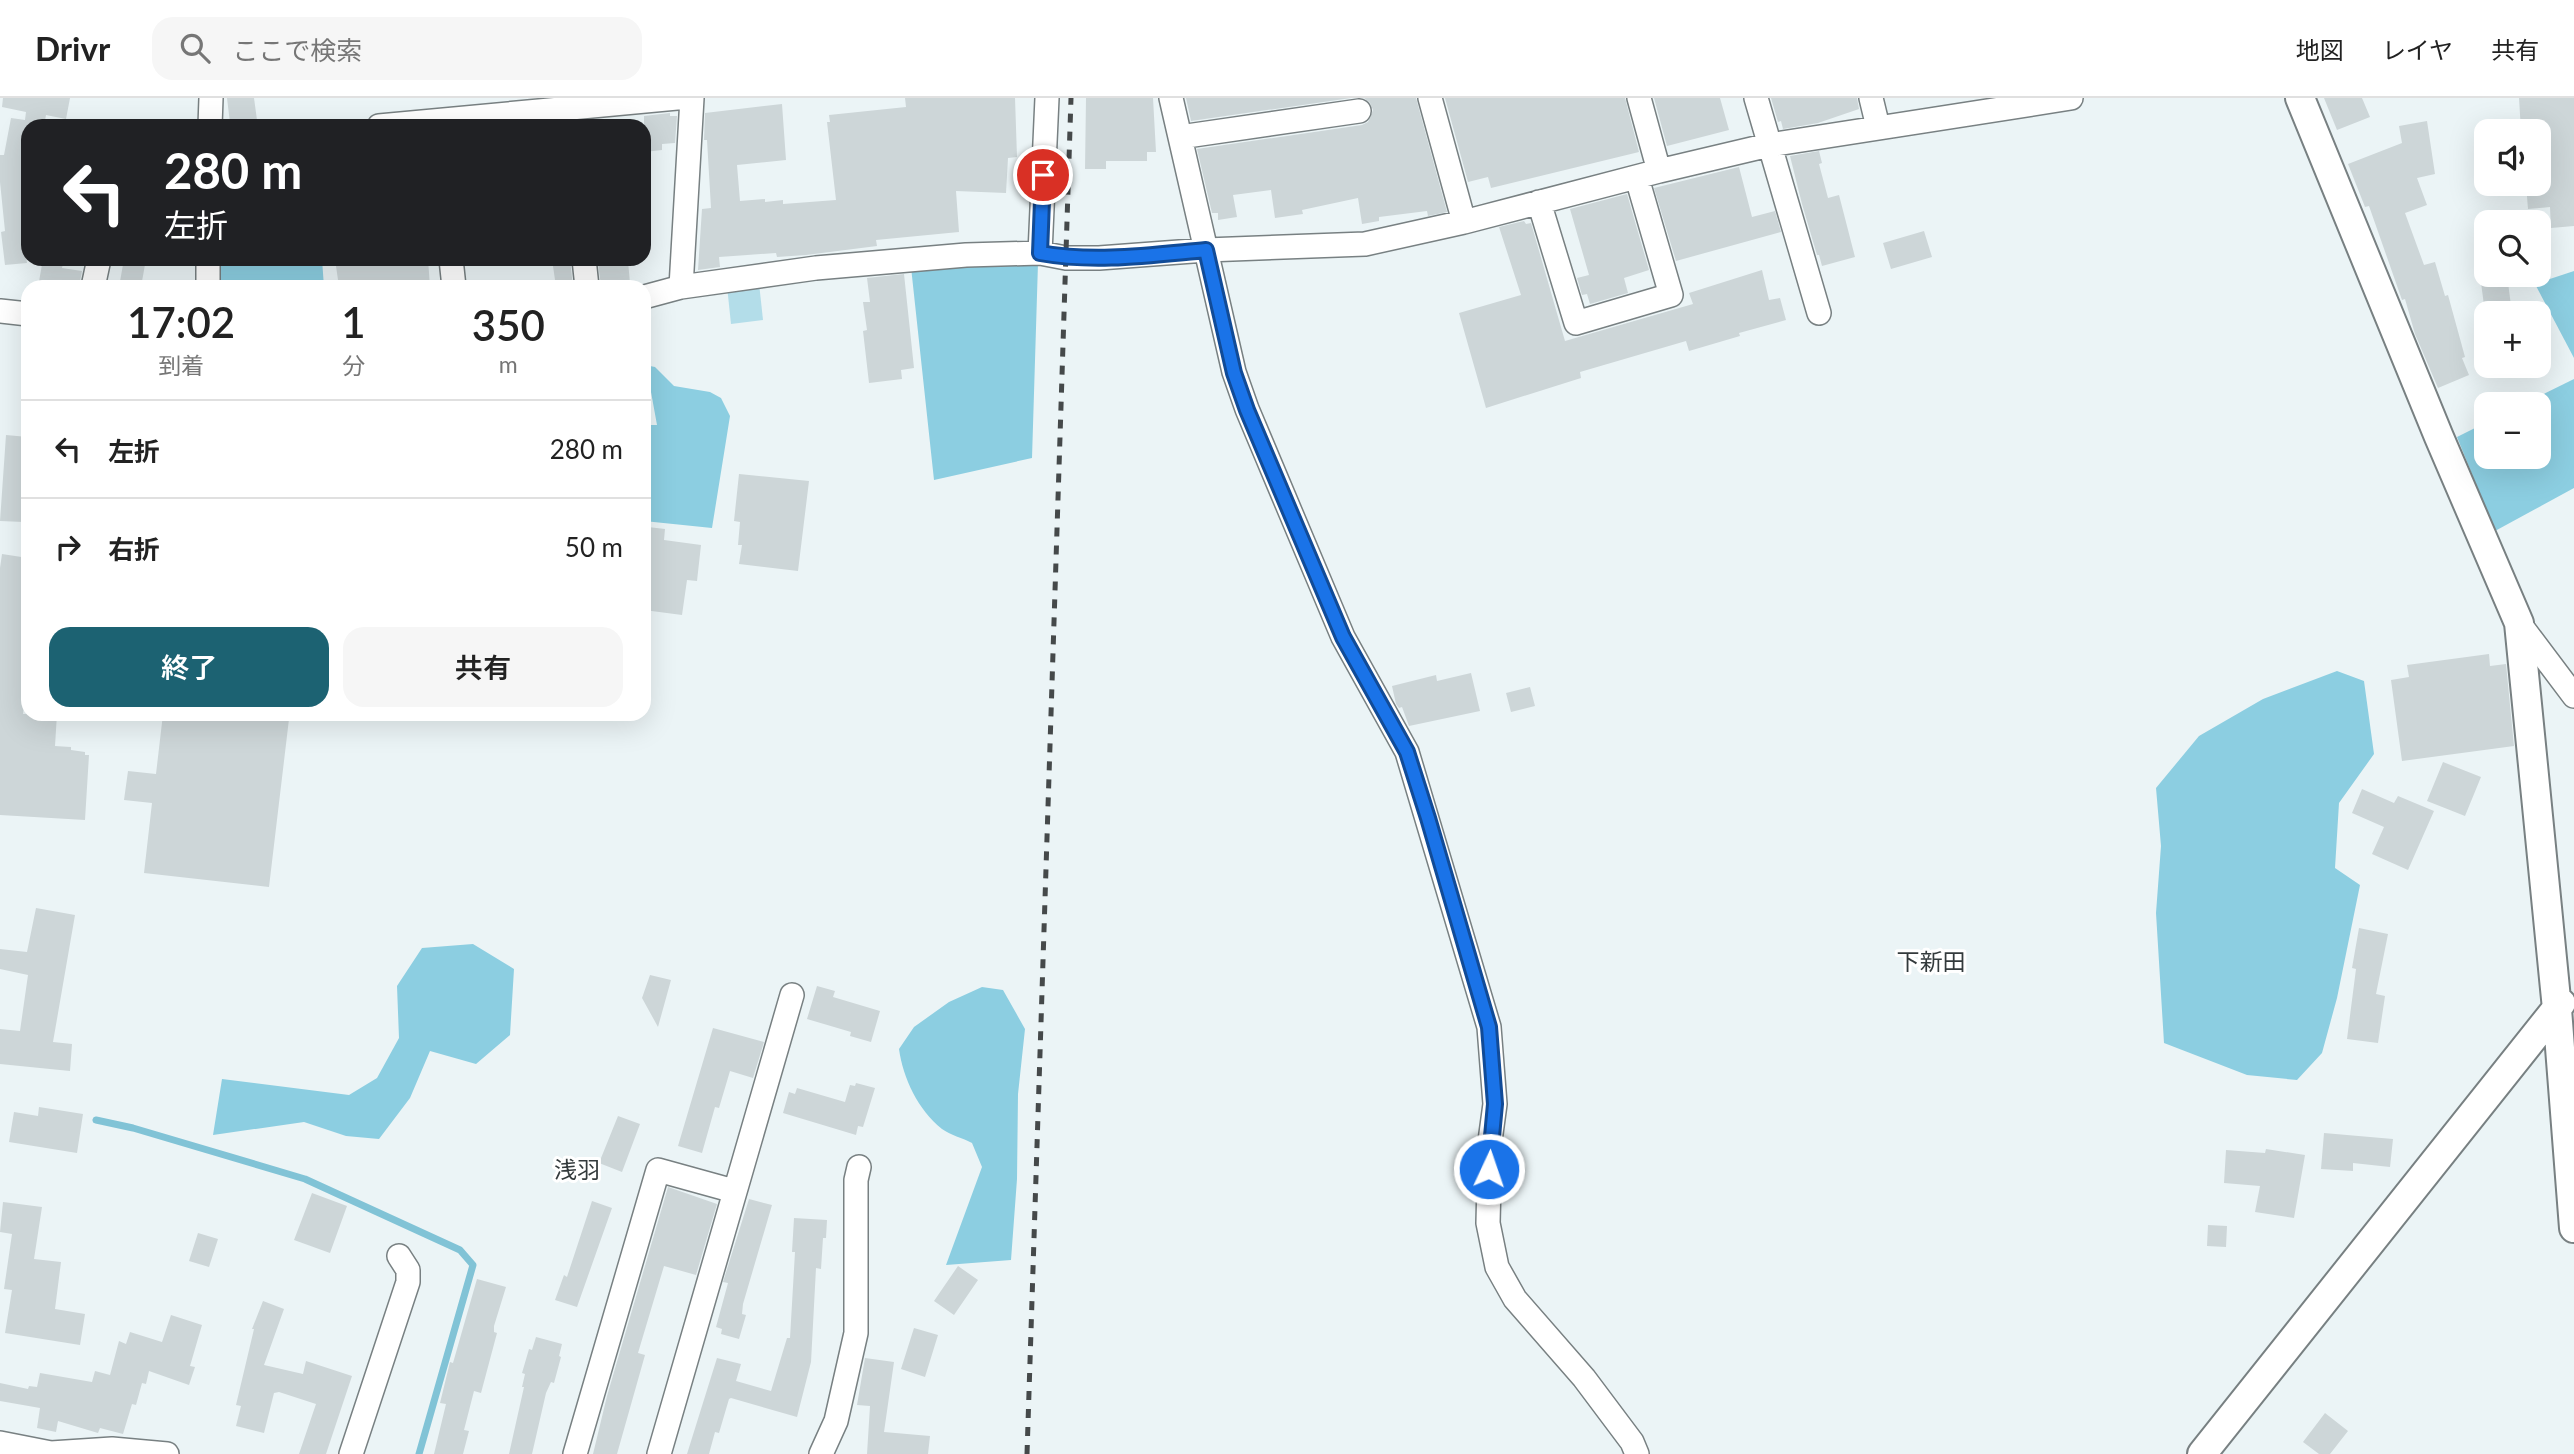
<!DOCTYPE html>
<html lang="ja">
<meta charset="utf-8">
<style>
:root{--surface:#fff;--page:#f6f6f6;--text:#222;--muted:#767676;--line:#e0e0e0;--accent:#1c6272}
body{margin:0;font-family:Lato,"Noto Sans JP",sans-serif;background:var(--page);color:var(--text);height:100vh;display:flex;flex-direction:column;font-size:26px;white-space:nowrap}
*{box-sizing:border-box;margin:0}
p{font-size:23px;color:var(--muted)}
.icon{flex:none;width:38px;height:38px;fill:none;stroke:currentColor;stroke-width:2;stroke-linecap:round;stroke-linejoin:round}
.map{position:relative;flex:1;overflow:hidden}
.details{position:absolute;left:21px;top:182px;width:630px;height:441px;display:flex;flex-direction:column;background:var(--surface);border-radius:21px;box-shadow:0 7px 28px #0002}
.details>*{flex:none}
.hud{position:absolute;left:21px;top:21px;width:630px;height:147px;border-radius:21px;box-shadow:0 7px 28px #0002;background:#202124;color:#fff;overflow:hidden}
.tools{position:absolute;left:2474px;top:21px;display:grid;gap:14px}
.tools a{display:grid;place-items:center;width:77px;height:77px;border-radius:14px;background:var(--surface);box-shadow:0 7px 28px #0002;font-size:35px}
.pin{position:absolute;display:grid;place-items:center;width:60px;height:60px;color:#fff;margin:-30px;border:4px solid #fff;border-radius:50%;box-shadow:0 2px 7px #0007}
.me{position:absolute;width:77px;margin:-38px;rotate:3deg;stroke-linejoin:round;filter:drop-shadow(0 0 5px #0008)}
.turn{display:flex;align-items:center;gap:24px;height:147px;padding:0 28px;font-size:32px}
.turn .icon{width:91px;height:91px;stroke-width:2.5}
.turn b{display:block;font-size:49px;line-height:60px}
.eta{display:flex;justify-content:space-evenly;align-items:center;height:119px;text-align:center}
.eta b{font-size:42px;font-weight:600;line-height:49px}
.button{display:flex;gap:14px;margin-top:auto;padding:14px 28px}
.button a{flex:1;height:80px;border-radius:21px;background:var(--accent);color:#fff;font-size:28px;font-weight:600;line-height:80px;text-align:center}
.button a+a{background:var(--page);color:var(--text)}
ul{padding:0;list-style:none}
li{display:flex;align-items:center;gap:21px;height:98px;padding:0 28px;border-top:2px solid var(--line)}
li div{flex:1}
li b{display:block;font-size:26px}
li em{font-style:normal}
header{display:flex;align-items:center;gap:42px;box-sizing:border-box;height:98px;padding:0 35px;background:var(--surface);border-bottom:2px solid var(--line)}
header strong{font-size:33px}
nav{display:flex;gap:38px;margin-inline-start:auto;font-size:24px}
.search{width:490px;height:63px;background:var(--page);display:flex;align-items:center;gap:18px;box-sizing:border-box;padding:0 24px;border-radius:21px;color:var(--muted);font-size:26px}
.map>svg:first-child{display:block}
.green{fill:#b3dde9}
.forest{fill:#8ccee1}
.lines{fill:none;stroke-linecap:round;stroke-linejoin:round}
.stream{stroke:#81c3d6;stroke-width:7}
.building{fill:#cdd6d8}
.minor-casing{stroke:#788082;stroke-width:26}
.tertiary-casing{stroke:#788082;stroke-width:32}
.minor{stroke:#fff;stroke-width:23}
.tertiary{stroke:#fff;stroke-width:28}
.rail{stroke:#45494a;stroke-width:5;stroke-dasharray:9 9;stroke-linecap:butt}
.route-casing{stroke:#114b97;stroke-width:18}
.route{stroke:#1a73e8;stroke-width:12}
.labels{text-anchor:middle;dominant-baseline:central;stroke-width:6;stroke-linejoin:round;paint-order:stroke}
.quarter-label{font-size:23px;fill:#333a3c;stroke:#fff}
</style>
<header>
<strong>Drivr</strong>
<div class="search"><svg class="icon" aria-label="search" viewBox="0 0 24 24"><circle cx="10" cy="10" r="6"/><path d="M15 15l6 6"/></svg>ここで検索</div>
<nav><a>地図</a><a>レイヤ</a><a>共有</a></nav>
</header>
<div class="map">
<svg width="2574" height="1356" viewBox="0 0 2574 1356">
<rect width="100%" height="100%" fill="#ebf4f6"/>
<!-- green -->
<path class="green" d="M759 185 763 222 731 226 727 188Z"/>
<!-- forest -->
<path class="forest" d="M216 161H322L324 189H216Z
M1038 165 1032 360 934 382 911 169Z
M2574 173V260L2535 186Z
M650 268 655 269 674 288 710 294 721 300 730 318 712 430 644 423V327H657L647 272Z
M2574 281V390L2495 433 2457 339 2487 324V359H2539V306H2523Z
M2337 573 2364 583 2374 656 2339 705 2335 770 2360 787 2337 900 2322 955 2297 982 2247 977 2164 945 2156 815 2161 748 2156 690 2199 638 2263 601Z
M473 846 514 871 510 937 476 966 430 953 410 1000 379 1041 346 1038 304 1024 213 1037 222 981 349 997 377 980 399 940 397 888 422 850Z
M982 889 1003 892 1025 931 1018 996 1017 1081 1011 1162 946 1167 982 1069 972 1045C963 1040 950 1037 942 1031 918 1012 903 980 899 951L914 929 949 904Z"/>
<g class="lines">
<!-- stream -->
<path class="stream" d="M96 1022 133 1030 305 1081 460 1152 473 1167 419 1356"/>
</g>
<!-- building -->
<path class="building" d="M3 0H70L66 21 46 17 44 28H28V126L22 127 27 165 5 167 1 134 5 133 0 84V57H4L11 20 25 22 26 14 2 9Z
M227 0H254L257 22 230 25Z
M905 0H1015L1017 59 1008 60 1006 95 956 93 959 134 876 142 877 148 806 157 777 159 776 155 719 159 720 169 698 172 702 111 711 110 707 42H704L705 15 782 6 786 62 737 67 740 103 765 101V104L783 102V106L836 102 827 24H830L829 17 906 9Z
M1086 0H1153L1156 54H1147V63H1106V71H1085Z
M1186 0H1351L1191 23Z
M1364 0H1416L1447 114 1428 118 1427 113 1379 119V123L1362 126 1358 100 1302 112 1303 116 1275 120 1271 92 1233 97 1237 119 1218 122V115H1212L1197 51 1362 27 1368 24 1373 12 1370 5Z
M1445 0H1625L1639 54 1491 90 1488 79 1468 84Z
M1654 0H1720L1729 32 1667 48Z
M1771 0H1857L1859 11 1818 25 1783 31 1781 23 1778 24Z
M2324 0H2362L2370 19 2337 32Z
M2519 0H2574V128L2551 130 2550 109 2528 111 2526 86H2539V33H2521Z
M670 15V18H677L675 45 662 46V52L644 54V18Z
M2427 23 2435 76 2417 80 2427 107 2405 115 2424 167 2435 164 2445 198 2448 197 2465 259 2462 260 2469 277 2438 290 2415 236 2405 201 2402 202 2369 108 2365 109 2348 66 2402 45 2399 28Z
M1819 53 1822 65 1819 66 1828 100 1839 97 1855 159 1822 168 1819 157H1817L1802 106 1790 58Z
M1739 69 1752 119 1775 113 1781 134 1676 163 1654 90Z
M1627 96 1649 172 1624 180 1628 195 1590 206 1587 196 1582 197 1577 180 1589 177 1570 111Z
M1524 123 1526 126 1531 125 1565 243 1693 206 1689 195 1762 172 1769 202 1780 200 1786 222 1739 235 1740 238 1689 253 1686 243 1580 274 1581 280 1486 310 1459 215 1521 197 1499 129Z
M1924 133 1932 159 1891 171 1883 145Z
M43 161H64L62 170 82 173 79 189H38Z
M124 161H146L141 189H119Z
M335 161H428L430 189H339Z
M552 161H570L573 189H556Z
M628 163 630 185 601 188 598 165Z
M904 176 914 270 901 272 902 281 869 285 863 233 867 232 863 204H870L867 180Z
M2480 177H2507L2512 215H2485Z
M6 337 28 339V390L24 424 0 423Z
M739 376 809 383 798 473 739 466 742 447H738L740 424 734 423Z
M648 429 665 431 664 442 701 447 697 483 687 482 682 517 644 512 649 454 644 453Z
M2 456 28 460V510L21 566 28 567 23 616H57L55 648 71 649V652L85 654V657H89L85 722 0 717V470Z
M2489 556 2490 568 2506 566 2514 648 2402 663 2391 582 2409 579 2407 567Z
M1471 575 1480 613 1409 628 1402 609 1399 610 1396 606 1392 588 1436 577 1437 583Z
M1530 589 1535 608 1511 614 1506 595Z
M163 616H242L289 621 269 789 144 775 152 705 124 702 128 673 156 676Z
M2443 664 2481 679 2465 718 2427 703Z
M2362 691 2394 705 2398 698 2434 713 2408 772 2372 756 2384 729 2352 715Z
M36 810 75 817 53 944 72 946 70 973 0 966V931L20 933 28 877 0 871V851L27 854Z
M2359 830 2388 836 2376 896 2385 898 2378 945 2347 941 2356 871 2352 870Z
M650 877 671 882 658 929 642 900Z
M817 888 835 893 833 899 880 913 871 944 850 938 851 934 807 921Z
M713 930 764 944 753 980 730 973 719 1010 715 1009 702 1055 678 1048Z
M856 985 875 990 863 1029 858 1028 856 1037 783 1015 789 994 795 996 797 990 845 1004 850 987 855 988Z
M39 1009 83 1016 77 1055 9 1044 14 1014 38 1018Z
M618 1018 640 1026 622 1074 599 1065Z
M2324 1035 2393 1041 2390 1069 2353 1065V1073L2321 1071Z
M2266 1051 2305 1057 2294 1120 2255 1114 2260 1088 2224 1085 2226 1052 2265 1055Z
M668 1089 717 1106 696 1177 664 1168 638 1255 645 1257 617 1356H593L607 1298Z
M312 1095 347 1108 330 1155 294 1142Z
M749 1101 772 1107 743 1206 742 1216 746 1217 739 1241 721 1236 722 1231 716 1229 728 1185 723 1184Z
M592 1103 612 1110 577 1209 555 1202 564 1177 567 1179Z
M3 1104 42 1109 34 1161 61 1164 55 1211 85 1216 80 1247 5 1235 12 1192 4 1191 12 1136 0 1134Z
M794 1120 827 1122 826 1140H823L821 1171 816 1170 811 1264 797 1319 731 1300 729 1301 719 1335 715 1334 709 1356H687L717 1260 741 1266 736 1283 771 1293 787 1240H790L795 1154H792Z
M2208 1127 2227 1128 2226 1149 2207 1148Z
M198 1135 218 1141 209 1169 189 1163Z
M958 1168 978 1182 954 1217 934 1203Z
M477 1181 506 1189 494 1228V1234L497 1235 481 1295 474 1293 464 1332 469 1333 463 1356H434L446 1306 440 1305 450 1264 453 1265Z
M263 1203 284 1211 264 1267 303 1276 306 1263 352 1278 326 1356H299L316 1306 279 1294 274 1295 264 1335 236 1328 241 1308 236 1307 254 1231H252Z
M171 1217 202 1227 190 1268 195 1269 189 1287 149 1273 146 1286 142 1285 136 1307 132 1306 123 1336 100 1330 98 1335 58 1323 56 1334 37 1330 40 1310 0 1303V1285L28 1291 29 1288 37 1289 40 1275 92 1284 95 1273 110 1277 119 1243 126 1246 130 1234 162 1244Z
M914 1230 938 1237 925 1279 901 1271Z
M536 1239 562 1246 559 1258 561 1259 554 1285 551 1284 546 1295 532 1356H509L524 1289H522L525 1276 522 1275 529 1251 532 1252Z
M865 1260 894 1264 884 1334 930 1338 928 1356H867L870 1308 857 1307Z
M2325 1315 2348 1333 2330 1356H2319L2303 1344Z"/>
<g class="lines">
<!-- minor casing -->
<g class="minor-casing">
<path id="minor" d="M1171 0 1234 274 1247 311 1343 539 1407 654 1489 929 1495 1006 1490 1043 1488 1125 1497 1169 1515 1201 1584 1280 1632 1344 1637 1356
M1430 0 1464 124
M1639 0 1659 73
M1756 0 1819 215
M1871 0 1878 29
M210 28 211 0
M379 28 677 0
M1180 39 1359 13
M1539 104 1576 225 1671 197 1637 80
M1040 155 1047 0
M451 161 454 189
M584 161 587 189
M93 189 99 161
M208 189V161
M681 189 692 0
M644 199 681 189 816 170 966 157 1040 155 1066 160H1099L1206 152 1365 146 1464 124 1659 73 1769 47 2071 0
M0 213 28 216
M2519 525 2574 598
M0 1345 51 1355 112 1351 167 1356
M351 1356 408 1184V1172L399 1158
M575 1356 658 1072 734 1093
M659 1356 792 897
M821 1356 836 1323 856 1235V1082L859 1069"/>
</g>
<!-- tertiary casing -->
<g class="tertiary-casing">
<path id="tertiary" d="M2300 0 2439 339 2519 525 2557 911 2574 1130
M2202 1356 2561 905"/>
</g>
<!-- minor -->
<use href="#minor" class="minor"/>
<!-- tertiary -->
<use href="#tertiary" class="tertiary"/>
<!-- rail -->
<path class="rail" d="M1027 1356 1071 0"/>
</g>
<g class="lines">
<!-- route casing -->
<g class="route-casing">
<path id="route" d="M1043 77 1040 155C1095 165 1151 157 1206 152L1234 275 1247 312 1343 539 1407 654 1428 720 1489 929 1495 1006 1489 1071"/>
</g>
<!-- route -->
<use href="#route" class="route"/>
</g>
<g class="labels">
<!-- quarter labels -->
<g class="quarter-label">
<text x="1931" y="863">下新田</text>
<text x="577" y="1071">浅羽</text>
</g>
</g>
</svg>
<div class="tools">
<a><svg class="icon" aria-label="sound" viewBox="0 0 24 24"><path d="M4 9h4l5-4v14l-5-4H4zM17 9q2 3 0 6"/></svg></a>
<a><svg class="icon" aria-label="search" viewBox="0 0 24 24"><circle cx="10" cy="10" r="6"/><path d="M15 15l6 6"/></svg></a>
<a>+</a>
<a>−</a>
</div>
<div class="pin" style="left:1043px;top:77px;background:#d93025"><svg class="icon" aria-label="arrive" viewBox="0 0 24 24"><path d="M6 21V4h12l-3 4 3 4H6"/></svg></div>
<svg class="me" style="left:1489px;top:1071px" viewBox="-20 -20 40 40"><circle r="17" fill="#1a73e8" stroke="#fff" stroke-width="3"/><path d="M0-11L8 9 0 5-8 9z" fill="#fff"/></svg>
<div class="hud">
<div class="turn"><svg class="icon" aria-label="left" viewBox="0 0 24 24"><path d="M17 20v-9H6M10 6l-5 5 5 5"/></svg><div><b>280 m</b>左折</div></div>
</div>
<section class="details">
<div class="eta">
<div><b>17:02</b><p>到着</p></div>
<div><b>1</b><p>分</p></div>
<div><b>350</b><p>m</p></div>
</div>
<ul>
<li><svg class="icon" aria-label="left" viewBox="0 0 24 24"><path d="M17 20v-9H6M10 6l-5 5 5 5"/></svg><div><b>左折</b></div><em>280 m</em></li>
<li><svg class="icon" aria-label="right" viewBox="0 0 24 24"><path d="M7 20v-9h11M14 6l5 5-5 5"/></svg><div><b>右折</b></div><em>50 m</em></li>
</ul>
<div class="button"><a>終了</a><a>共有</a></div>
</section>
</div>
